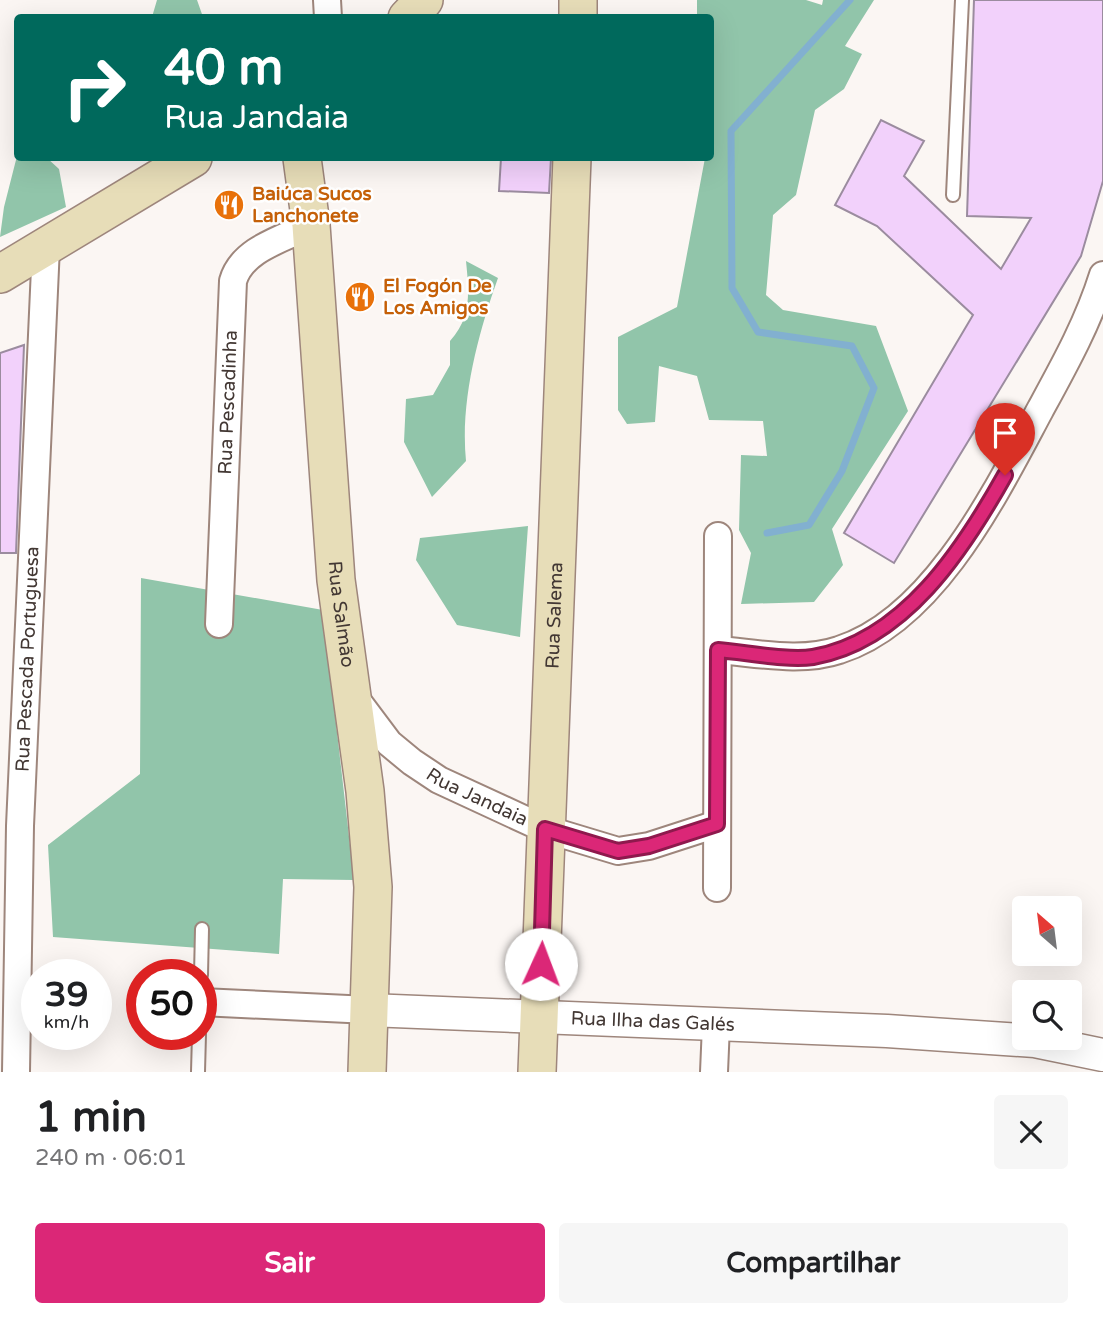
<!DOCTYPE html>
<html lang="pt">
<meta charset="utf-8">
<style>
:root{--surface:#fff;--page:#f6f6f6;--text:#202124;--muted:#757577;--accent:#db2777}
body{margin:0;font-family:"Varela Round",sans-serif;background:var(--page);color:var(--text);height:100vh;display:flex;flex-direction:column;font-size:26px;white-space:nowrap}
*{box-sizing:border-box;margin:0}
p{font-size:23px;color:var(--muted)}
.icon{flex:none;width:38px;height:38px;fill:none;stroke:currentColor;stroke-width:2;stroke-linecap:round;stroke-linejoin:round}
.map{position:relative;height:1072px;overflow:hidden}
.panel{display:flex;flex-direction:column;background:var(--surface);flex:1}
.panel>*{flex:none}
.guide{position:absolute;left:14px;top:14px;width:700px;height:147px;border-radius:7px;box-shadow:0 7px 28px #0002;background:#00695c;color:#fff;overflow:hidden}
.needle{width:46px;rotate:332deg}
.controls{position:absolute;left:1012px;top:896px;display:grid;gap:14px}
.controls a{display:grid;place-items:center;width:70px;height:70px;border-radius:7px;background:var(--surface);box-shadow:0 7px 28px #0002;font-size:35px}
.speed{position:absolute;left:21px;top:959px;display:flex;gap:14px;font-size:35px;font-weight:700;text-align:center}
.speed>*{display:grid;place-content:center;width:91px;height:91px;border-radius:50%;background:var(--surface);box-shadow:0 7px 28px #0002;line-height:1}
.speed small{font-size:18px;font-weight:400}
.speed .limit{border:10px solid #d22;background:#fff;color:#111}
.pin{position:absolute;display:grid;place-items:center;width:60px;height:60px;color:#fff;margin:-72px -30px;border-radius:50% 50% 50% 0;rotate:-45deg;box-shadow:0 0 7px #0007}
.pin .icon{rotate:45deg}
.me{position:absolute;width:77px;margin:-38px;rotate:2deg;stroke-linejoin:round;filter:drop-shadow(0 0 5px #0008)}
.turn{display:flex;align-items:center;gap:24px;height:147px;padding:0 35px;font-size:32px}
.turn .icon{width:91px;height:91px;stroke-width:2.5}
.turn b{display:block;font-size:49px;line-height:60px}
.round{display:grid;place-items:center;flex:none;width:74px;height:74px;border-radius:7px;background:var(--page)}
.headline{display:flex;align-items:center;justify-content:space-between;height:119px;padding:0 35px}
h1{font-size:42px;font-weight:700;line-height:52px}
.primary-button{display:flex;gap:14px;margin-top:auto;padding:14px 35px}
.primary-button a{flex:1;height:80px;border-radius:7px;background:var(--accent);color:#fff;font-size:28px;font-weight:700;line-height:80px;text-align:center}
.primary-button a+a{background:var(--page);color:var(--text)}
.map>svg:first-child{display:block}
.forest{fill:#91c5aa}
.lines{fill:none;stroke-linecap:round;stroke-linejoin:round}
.stream{stroke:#82b0d0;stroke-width:7}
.building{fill:#f2d1fb;stroke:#9b8c9f;stroke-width:2}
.service-casing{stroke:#9e867c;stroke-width:16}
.minor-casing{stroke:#9e867c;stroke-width:30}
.tertiary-casing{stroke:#9e867c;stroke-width:35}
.secondary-casing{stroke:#9e867c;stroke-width:40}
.service{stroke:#fff;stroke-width:12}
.minor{stroke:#fff;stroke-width:26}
.tertiary{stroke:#fff;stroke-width:32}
.secondary{stroke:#e7ddb8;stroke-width:37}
.route-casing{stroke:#8e194d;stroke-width:18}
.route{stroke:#db2777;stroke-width:12}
.labels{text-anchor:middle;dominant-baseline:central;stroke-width:5;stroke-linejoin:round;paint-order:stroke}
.food-label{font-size:19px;font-weight:bold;fill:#c56008;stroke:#fff;text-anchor:start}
.street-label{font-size:19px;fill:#423733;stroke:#fff}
</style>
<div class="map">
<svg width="1103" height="1072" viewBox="0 0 1103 1072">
<rect width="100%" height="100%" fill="#fbf6f3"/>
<!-- forest -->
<path class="forest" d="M157 0H197L203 17H152Z
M697 0H806L822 5 823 0H874L845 46 862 54 844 89 815 110 796 195 773 215 766 295 783 310 876 326 908 411 832 529 843 565 814 602 741 604 751 553 739 530 741 455 767 456 763 421 709 420 697 376 659 366 655 422 627 424 618 410V337L677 307 705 158H710L714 108 710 96V18L697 17Z
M17 156 47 158 59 169 66 207 0 237 4 207Z
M466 261 498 278C478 334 460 401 466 461L432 497 404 442 406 399 433 395 450 365V341C472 317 469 291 466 261Z
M528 526 520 637 457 625 416 560 420 538Z
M141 578 323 610 354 880 283 879 279 954 53 937 48 845 140 774Z"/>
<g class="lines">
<!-- stream -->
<path class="stream" d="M767 533 809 525 842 471 874 388 852 346 758 332 732 288 731 131 850 0"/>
</g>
<!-- building -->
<path class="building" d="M974 0H1103V181L1081 256 894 563 844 533 973 315 877 226 835 205 881 120 924 141 904 176 1001 269 1031 218 967 216Z
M501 158H551L549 193 499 191Z
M24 345 16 553H0V353Z"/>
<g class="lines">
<!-- service casing -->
<g class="service-casing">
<path id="service" d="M953 195 962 0
M201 975 202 929
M198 1072 199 1034"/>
</g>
<!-- minor casing -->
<g class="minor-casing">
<g id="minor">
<path d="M327 0 328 18"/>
<path id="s1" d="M219 624 233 281C242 249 283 239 311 225"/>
<path d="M718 650C757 653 801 663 839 650 934 620 996 492 1040 410 1064 366 1088 323 1103 275"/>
<path id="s2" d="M353 695 389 743 412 762 439 780 545 829 618 851 649 846 717 824"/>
<path d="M717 888 718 536"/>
<path d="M201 1002 369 1010"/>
<path id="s3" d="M16 1072 20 826 46 246"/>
<path d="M714 1072 716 1025"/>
</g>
</g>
<!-- tertiary casing -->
<g class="tertiary-casing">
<g id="tertiary">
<path id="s4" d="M369 1010 887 1031 1035 1041 1103 1055"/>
</g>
</g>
<!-- secondary casing -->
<g class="secondary-casing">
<g id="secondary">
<path d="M407 18 424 0"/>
<path d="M578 18V0"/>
<path id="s5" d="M302 158 311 225 336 580 365 791 373 887 367 1072"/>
<path d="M0 274 193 158"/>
<path id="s6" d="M537 1072 572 158"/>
</g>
</g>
<!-- service -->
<use href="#service" class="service"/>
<!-- minor -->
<use href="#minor" class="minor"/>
<!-- tertiary -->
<use href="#tertiary" class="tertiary"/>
<!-- secondary -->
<use href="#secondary" class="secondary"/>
</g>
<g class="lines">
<!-- route casing -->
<g class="route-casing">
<path id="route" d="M541 964 545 829 618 851 649 846 717 824 718 650C745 652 787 661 813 657 904 641 963 550 1005 475"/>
</g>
<!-- route -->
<use href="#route" class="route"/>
</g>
<!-- icons -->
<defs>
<g id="restaurant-disc" transform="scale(1.575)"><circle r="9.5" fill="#e8710a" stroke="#fff"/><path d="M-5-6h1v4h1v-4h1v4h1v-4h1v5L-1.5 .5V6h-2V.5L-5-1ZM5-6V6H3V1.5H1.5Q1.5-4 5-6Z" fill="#fff"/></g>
</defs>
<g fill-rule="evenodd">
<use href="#restaurant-disc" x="229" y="205"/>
<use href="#restaurant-disc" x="360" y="297"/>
</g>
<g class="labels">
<!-- food labels -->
<g class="food-label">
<text x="252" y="194">Baiúca Sucos<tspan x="252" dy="22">Lanchonete</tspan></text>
<text x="383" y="286">El Fogón De<tspan x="383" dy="22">Los Amigos</tspan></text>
</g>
<!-- street labels -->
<g class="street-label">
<text stroke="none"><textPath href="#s1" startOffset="222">Rua Pescadinha</textPath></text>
<text stroke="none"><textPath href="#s5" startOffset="458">Rua Salmão</textPath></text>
<text stroke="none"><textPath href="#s6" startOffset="457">Rua Salema</textPath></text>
<text stroke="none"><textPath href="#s3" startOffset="413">Rua Pescada Portuguesa</textPath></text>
<text stroke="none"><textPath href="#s2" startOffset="164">Rua Jandaia</textPath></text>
<text stroke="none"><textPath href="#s4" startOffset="284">Rua Ilha das Galés</textPath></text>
</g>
</g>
</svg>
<div class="controls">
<a><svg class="needle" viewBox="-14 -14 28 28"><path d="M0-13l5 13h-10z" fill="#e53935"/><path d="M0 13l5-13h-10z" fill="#757577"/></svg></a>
<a><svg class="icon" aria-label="search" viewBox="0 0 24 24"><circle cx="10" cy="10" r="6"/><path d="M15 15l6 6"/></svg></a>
</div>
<div class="speed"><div>39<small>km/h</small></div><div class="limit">50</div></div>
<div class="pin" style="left:1005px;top:475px;background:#d93025"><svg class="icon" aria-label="arrive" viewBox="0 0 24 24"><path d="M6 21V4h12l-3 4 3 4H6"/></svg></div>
<svg class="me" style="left:541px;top:964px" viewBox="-20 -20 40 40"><circle r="19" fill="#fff"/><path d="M0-13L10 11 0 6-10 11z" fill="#db2777"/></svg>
<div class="guide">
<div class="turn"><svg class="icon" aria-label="right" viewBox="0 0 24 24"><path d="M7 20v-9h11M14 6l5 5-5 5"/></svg><div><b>40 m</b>Rua Jandaia</div></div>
</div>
</div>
<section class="panel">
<div class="headline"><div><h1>1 min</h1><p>240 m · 06:01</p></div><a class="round"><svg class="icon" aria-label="close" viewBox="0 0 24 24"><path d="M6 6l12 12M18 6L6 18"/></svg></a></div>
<div class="primary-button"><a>Sair</a><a>Compartilhar</a></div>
</section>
